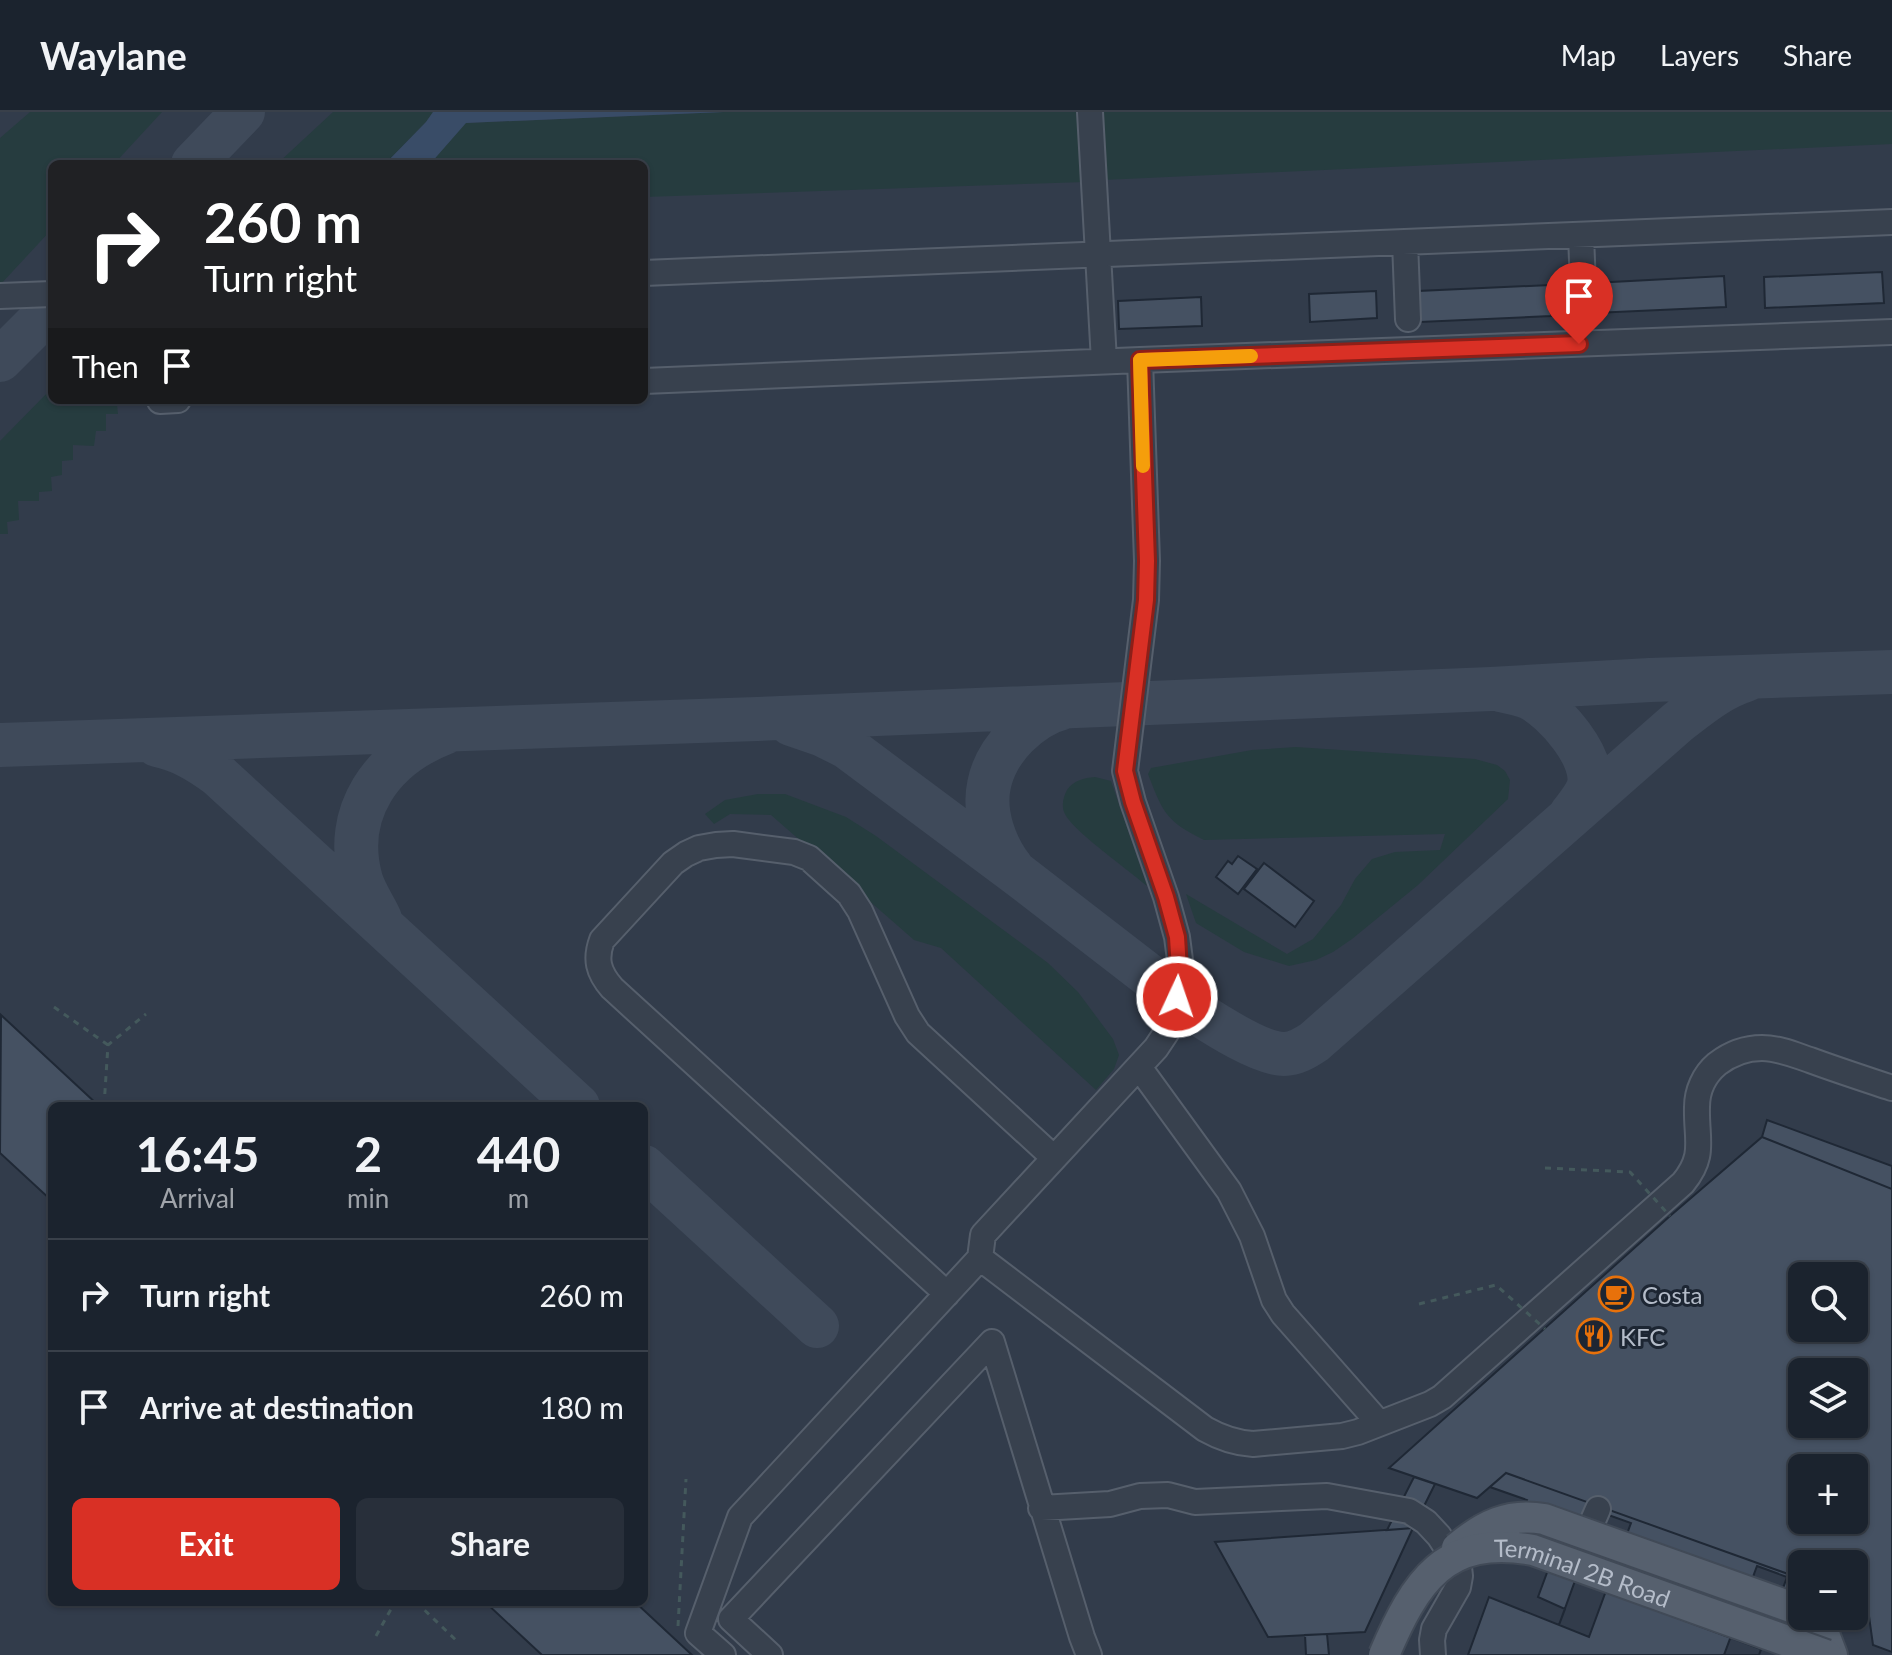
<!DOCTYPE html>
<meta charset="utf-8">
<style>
:root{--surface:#1b232e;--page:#282f3a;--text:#f1f3f6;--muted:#a0a4aa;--line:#39404a;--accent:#d93025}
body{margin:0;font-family:Lato,sans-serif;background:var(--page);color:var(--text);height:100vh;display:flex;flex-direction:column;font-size:30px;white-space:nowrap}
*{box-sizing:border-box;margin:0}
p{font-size:26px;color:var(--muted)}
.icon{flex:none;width:44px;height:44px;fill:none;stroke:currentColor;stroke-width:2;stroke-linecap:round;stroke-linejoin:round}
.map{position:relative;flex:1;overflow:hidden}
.drawer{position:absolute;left:48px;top:990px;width:600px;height:504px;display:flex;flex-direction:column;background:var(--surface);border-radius:12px;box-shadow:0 2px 6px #0004,0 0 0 2px var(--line)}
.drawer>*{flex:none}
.hud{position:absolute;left:48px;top:48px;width:600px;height:244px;border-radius:12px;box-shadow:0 2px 6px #0004,0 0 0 2px var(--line);background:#202124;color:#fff;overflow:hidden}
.fabs{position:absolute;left:1788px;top:1150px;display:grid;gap:16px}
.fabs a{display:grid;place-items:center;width:80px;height:80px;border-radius:12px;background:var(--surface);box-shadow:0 2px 6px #0004,0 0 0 2px var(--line);font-size:40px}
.pin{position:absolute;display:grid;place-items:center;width:68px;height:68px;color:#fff;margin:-82px -34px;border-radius:50% 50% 50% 0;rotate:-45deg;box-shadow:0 0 8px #0007}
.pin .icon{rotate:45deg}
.me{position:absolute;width:88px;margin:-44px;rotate:3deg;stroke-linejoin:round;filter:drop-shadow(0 0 6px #0008)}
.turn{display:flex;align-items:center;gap:28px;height:168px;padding:0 24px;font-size:36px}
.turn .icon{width:104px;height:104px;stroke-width:2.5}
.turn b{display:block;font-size:56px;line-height:68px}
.then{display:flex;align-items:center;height:76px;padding:0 24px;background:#0003;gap:16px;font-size:30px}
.eta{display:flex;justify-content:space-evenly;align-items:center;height:136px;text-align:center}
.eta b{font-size:48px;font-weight:700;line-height:56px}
.cta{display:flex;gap:16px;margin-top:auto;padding:16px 24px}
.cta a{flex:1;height:92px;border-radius:12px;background:var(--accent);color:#fff;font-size:32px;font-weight:700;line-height:92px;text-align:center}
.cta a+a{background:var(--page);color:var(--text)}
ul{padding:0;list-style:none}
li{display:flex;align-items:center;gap:24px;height:112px;padding:0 24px;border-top:2px solid var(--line)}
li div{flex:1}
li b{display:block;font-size:30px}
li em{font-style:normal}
header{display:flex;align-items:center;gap:48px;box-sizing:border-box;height:112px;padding:0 40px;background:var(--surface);border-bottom:2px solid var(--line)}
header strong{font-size:38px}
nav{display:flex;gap:44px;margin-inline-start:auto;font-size:28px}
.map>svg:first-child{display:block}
.airport{fill:#323c4b;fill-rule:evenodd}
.green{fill:#263c3f}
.water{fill:#394c67}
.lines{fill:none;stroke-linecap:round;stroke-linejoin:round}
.taxiway{stroke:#3f4a5a;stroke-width:44}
.building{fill:#455162;stroke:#1f2835;stroke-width:2;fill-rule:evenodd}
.minor-casing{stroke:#565f6c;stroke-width:28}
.major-casing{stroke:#414a57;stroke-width:34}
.path{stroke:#44595c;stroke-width:3;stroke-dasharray:6 6;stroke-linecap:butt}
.minor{stroke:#38414e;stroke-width:24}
.major{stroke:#56606e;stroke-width:30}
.major-bridge-casing{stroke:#414a57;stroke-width:34;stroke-linecap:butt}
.path-bridge{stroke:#44595c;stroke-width:3;stroke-dasharray:6 6;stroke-linecap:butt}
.major-bridge{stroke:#56606e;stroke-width:30}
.route-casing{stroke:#8d1f18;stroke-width:20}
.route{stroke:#d93025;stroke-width:14}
.slow{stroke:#f59e0b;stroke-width:14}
.labels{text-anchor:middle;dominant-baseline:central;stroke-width:6;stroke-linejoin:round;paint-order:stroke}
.poi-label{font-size:24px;fill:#b4bcc9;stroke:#1d2633;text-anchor:start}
.street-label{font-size:24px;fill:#b4bcc9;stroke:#1d2633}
</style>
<header>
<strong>Waylane</strong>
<nav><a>Map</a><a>Layers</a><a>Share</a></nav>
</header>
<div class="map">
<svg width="1892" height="1543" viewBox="0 0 1892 1543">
<rect width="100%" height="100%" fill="#242f3e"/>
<!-- airport -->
<path class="airport" d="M0 0H1892V1543H0ZM52 52H644V288H52ZM52 994H644V1490H52ZM1802 1164H1854V1216H1802ZM1802 1260H1854V1312H1802ZM1802 1356H1854V1408H1802ZM1802 1452H1854V1504H1802Z"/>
<!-- green -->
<path class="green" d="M30 0H162L114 52H52V117L0 173V26Z
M333 0H433L426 10 385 52H277Z
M724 0H1081L1085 70 644 85V52H430L465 11Z
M1100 0H1892V32L1103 68Z
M52 276V288H129V293H117L118 302H106V319H96L94 334 73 333V348L62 349V363L51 365 52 379 39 380V389H18L19 408 7 410 8 422H0V329Z
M1296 635 1475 647 1497 653 1505 659 1510 668 1508 687 1418 773 1352 827 1333 840 1316 848 1289 854 1244 840 1196 811 1186 782 1287 842 1313 827 1341 793 1355 767 1372 747 1395 740 1440 738 1445 722 1204 728C1166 709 1163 701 1148 662L1151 656 1252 638Z
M1095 665 1111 669 1147 774C1130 759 1073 719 1065 702 1061 695 1063 685 1067 678 1074 668 1084 666 1095 665Z
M758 682H785L846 705 876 724 1048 851 1078 880 1113 927 1119 943 1114 957 1096 978 941 836 914 828 771 703 730 702 714 712 705 702 725 688Z"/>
<!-- water -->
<path class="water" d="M433 0H724L466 11 430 52H385L426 10Z"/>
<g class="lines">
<!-- taxiway -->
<path class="taxiway" d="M193 52 243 0
M0 248 52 196
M1500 578C1510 580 1521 582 1530 586 1554 598 1598 647 1588 676 1585 685 1577 694 1571 702
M791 612 823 623 847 635 1016 761 1196 900C1216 913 1261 942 1284 942 1295 942 1305 936 1314 930L1678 610C1699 594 1720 576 1746 568
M0 633 757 607 1491 577 1650 568 1892 560
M157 633C181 638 199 649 218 663L578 994
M1012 756C995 734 983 701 989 673 996 637 1030 604 1065 595
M380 807C374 794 365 781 361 768 342 700 382 645 444 621
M644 1055 817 1214"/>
</g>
<!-- building -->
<path class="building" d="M1882 160 1884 191 1765 196 1764 165Z
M1724 164 1726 195 1594 201 1593 171Z
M1550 173 1551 204 1420 210 1418 179Z
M1376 179 1377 206 1310 210 1309 182Z
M1201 185 1202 214 1119 217 1118 189Z
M1238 744 1257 757 1238 782 1216 765 1228 749 1232 752Z
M1264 751 1314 789 1295 815 1244 777Z
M1 903 99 994H52V1089L0 1041Z
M1767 1008 1892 1054V1077L1762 1025Z
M1762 1025 1892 1077V1540L1873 1533 1868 1497 1854 1493V1452H1802V1467L1506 1361 1477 1386 1389 1356 1670 1104ZM1802 1164H1854V1216H1802ZM1802 1260H1854V1312H1802ZM1802 1356H1854V1408H1802Z
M1506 1361 1802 1467V1489L1796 1487 1787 1512 1519 1411 1527 1388 1490 1375Z
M1414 1365 1435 1372 1413 1416 1387 1418Z
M1600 1400 1631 1411 1589 1525 1559 1513Z
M1413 1416 1365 1520 1268 1525 1215 1430Z
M1757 1454 1787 1465 1759 1543H1724Z
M1548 1458 1761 1537 1759 1543H1468L1489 1485 1559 1513 1565 1497 1538 1485Z
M485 1490H635L692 1543H542Z
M1327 1522 1329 1543H1306L1305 1523Z"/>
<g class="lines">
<!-- minor casing -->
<g class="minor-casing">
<path id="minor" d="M1090 0 1104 249
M1581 123 1584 200
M1405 130 1408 207
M644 161 1892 110
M0 184 52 182
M644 269 1140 248 1892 220
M160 289 178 288
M1139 955 1229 1079 1252 1124 1274 1188 1283 1202 1379 1311
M980 1146 1205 1317C1221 1326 1235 1331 1253 1332L1342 1324 1358 1320 1430 1292 1442 1285 1683 1071C1706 1043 1696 1028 1697 995 1697 979 1704 963 1717 952 1730 942 1746 936 1762 936 1779 936 1795 943 1810 948 1837 958 1865 967 1892 976
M947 1182 612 876C598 860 595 847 602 828L673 751 686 742 699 736 716 733 733 732 794 740 809 746 849 782 860 799 907 904 918 921 1054 1046
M1041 1396 1110 1392 1140 1384 1168 1383 1195 1390 1327 1384 1409 1399 1426 1410 1439 1424 1459 1455 1460 1464 1458 1475 1434 1517 1432 1528 1433 1543
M1587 1422 1598 1397
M723 1543 698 1521 740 1405 980 1146 983 1123 1156 936 1166 921 1175 897 1180 873V848L1177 825 1166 785 1133 690 1125 659 1146 488 1147 449 1140 248
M770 1543 731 1507 992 1230 1082 1525 1089 1543"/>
</g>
<!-- major casing -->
<g class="major-casing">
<path id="major" d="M1812 1504 1821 1514 1832 1543"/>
</g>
<!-- path -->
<path class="path" d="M54 895 108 933
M104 994 108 933 146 902
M416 1490 459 1531
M678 1514 686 1367
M376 1524 395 1490"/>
<!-- minor -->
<use href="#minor" class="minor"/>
<!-- major -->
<use href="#major" class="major"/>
<!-- major-bridge casing -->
<g class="major-bridge-casing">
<g id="major-bridge">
<path d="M1457 1436C1484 1413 1509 1401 1544 1407L1802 1499"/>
<path id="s1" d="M1384 1543C1415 1470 1445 1422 1533 1438L1826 1543"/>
</g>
</g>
<!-- path-bridge -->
<path class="path-bridge" d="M1545 1056 1630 1060 1670 1104
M1419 1192 1496 1173 1545 1217"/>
<!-- major-bridge -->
<use href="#major-bridge" class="major-bridge"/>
</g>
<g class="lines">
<!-- route casing -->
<g class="route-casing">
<path id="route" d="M1177 885 1180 873 1177 825 1166 785 1133 690 1125 659 1146 488 1147 449 1140 248 1579 232"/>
</g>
<!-- route -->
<use href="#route" class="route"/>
<!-- slow -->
<path class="slow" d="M1143 354 1140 248 1251 244"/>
</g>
<!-- icons -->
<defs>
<g id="cafe-ring" transform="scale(1.8)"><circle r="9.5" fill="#1d2633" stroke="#e8710a" stroke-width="1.5"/><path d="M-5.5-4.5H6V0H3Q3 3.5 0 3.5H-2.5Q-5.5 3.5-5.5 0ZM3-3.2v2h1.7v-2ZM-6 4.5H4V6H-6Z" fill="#e8710a"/></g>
<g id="restaurant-ring" transform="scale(1.8)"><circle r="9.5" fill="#1d2633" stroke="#e8710a" stroke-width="1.5"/><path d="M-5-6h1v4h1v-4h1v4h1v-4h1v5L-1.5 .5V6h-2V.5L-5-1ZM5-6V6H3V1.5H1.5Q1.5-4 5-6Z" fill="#e8710a"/></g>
</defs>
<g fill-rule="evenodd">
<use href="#cafe-ring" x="1616" y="1182"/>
<use href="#restaurant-ring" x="1594" y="1224"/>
</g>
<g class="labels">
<!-- poi labels -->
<g class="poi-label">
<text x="1642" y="1182">Costa</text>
<text x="1620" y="1224">KFC</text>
</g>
<!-- street labels -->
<g class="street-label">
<text stroke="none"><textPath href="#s1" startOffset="256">Terminal 2B Road</textPath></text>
</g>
</g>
</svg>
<div class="fabs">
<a><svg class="icon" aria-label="search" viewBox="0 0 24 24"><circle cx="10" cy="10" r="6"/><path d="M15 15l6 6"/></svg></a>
<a><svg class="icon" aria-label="layers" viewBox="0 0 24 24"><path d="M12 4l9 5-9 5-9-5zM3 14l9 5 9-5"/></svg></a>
<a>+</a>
<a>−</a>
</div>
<div class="pin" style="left:1579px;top:232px;background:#d93025"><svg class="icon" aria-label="arrive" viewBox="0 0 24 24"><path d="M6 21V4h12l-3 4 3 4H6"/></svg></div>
<svg class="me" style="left:1177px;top:885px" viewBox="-20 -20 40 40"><circle r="17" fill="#d93025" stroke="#fff" stroke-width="3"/><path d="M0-11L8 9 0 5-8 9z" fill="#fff"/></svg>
<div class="hud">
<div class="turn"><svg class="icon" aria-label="right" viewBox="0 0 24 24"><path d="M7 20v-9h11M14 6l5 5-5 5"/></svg><div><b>260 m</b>Turn right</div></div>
<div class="then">Then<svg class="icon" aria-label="arrive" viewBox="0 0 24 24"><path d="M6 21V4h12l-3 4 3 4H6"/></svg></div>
</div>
<section class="drawer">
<div class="eta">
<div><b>16:45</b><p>Arrival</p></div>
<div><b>2</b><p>min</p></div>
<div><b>440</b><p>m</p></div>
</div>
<ul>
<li><svg class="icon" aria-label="right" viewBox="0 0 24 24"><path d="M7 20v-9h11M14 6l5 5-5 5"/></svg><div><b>Turn right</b></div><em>260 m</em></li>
<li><svg class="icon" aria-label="arrive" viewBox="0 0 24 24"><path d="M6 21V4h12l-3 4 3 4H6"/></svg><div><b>Arrive at destination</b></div><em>180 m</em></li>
</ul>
<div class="cta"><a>Exit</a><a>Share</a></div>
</section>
</div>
